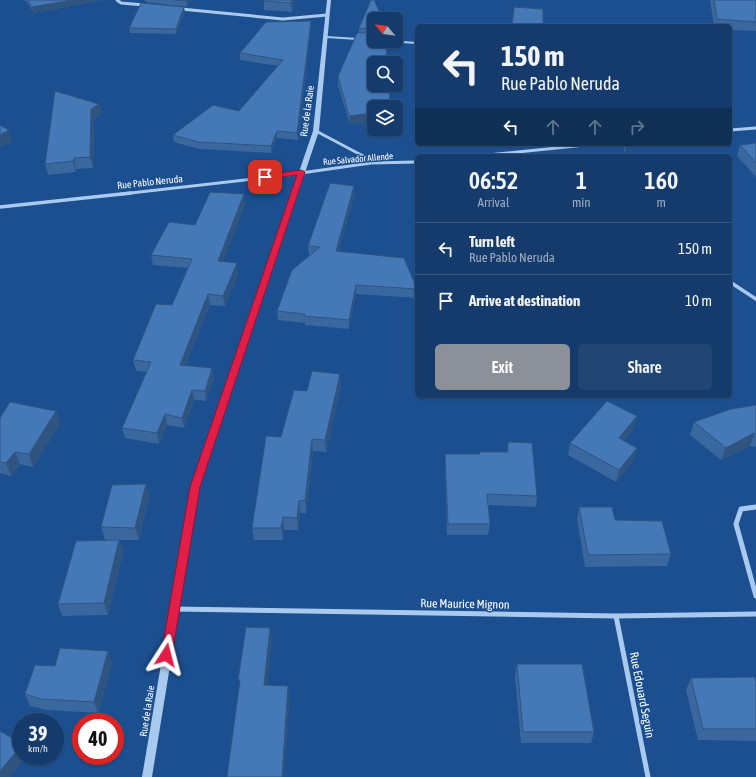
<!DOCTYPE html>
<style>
:root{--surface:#143b6b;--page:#214673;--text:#f1f3f6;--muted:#9dadc1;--line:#33557e;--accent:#8c9099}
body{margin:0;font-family:"Asap Condensed",sans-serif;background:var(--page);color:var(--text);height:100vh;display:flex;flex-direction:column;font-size:15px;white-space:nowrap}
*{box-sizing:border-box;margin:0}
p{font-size:13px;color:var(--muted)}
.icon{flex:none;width:22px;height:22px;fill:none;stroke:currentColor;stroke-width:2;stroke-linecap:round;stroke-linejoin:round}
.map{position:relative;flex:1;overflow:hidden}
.drawer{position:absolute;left:415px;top:154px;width:317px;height:244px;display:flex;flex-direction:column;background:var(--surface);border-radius:6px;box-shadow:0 1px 3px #0004,0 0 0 1px var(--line)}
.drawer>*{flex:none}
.top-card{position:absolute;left:415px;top:24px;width:317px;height:122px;border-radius:6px;box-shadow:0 1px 3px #0004,0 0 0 1px var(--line);background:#143b6b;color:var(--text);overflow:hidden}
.needle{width:26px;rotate:299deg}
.controls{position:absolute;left:367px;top:12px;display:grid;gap:8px}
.controls a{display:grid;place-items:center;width:36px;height:36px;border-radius:6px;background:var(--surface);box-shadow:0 1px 3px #0004,0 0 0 1px var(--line);font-size:20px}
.speed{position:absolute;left:12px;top:713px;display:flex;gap:8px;font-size:20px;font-weight:700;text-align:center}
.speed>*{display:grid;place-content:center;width:52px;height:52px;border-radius:50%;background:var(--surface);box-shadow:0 1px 3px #0004,0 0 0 1px var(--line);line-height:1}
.speed small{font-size:10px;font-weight:400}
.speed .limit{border:6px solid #d22;background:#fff;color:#111}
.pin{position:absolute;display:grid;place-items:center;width:34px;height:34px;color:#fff;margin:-17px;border-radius:8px;box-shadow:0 2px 6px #0006}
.me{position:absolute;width:44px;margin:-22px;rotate:9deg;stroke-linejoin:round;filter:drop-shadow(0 0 3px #0008)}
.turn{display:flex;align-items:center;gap:14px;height:84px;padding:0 20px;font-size:18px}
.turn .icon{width:52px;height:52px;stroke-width:2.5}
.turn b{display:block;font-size:28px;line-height:34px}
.lanes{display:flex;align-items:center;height:38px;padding:0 20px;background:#0003;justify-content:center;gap:20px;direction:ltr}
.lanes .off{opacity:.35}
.eta{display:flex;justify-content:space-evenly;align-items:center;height:68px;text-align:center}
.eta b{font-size:24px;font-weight:600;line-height:28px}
.cta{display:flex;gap:8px;margin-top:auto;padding:8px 20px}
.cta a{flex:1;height:46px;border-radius:6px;background:var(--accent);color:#fff;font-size:16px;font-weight:600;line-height:46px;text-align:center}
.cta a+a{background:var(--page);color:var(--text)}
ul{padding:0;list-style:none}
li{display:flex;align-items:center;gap:12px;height:52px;padding:0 20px;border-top:1px solid var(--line)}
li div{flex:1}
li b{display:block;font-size:15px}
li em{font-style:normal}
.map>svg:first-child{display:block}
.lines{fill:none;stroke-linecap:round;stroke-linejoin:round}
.service{stroke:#a9c9ee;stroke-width:2}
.minor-far2{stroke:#a9c9ee;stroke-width:3}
.minor-far1{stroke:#a9c9ee;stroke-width:3.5}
.minor{stroke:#a9c9ee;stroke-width:5}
.tertiary{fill:#a9c9ee;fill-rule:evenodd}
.wall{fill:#3a679d}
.shaded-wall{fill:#305480}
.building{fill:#4478b7;stroke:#305480}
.route{fill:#e11d48;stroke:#92132f}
.labels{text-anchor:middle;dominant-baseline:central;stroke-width:3;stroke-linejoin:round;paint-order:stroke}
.far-street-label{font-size:9px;fill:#fff;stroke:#1b4f8f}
.street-label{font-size:10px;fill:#fff;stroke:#1b4f8f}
.near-street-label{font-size:12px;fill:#fff;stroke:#1b4f8f}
</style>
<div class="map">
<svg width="756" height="777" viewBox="0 0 756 777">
<rect width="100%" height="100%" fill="#1b4f8f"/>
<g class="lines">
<!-- service -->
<path class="service" d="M326 37 358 39
M387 41 417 43"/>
<!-- minor-far2 -->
<path class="minor-far2" d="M117 0 121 3 144 5
M181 9 283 19 327 15
M730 130 756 128
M316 131 365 157 371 163
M478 156 595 144
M122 194 280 176 371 163 417 162"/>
<!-- minor-far1 -->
<path class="minor-far1" d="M0 207 131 193
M730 282 756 299"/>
<!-- minor -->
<path class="minor" d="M756 507 741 509 736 524 756 596
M174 609 616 616 756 614
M616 616 648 777"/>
<!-- tertiary -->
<path class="tertiary" d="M327 0H331L319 131 199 487 152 777H142L191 487 313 131Z"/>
</g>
<!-- wall -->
<path class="wall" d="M22 0H102L34 13 26 1Z
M145 0H190L187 7 145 2Z
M264 0H294L292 12 264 10Z
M710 0H756V31L730 30V26H714Z
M185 12 176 34 130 33 129 28Z
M374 19V41L350 125 338 85V76L359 33V28Z
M311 28 298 140 277 138 271 153 199 149 174 142 173 135 239 111 278 66 240 60V53Z
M99 104 101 114 94 120 93 168 76 169V172L48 175 45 164Z
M756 143V177L737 156 740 145Z
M624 144H629L624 154Z
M355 194 338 252 417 288V298L356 294 349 329 305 325V323L278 320 277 311 310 255H309L308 246Z
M245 204 223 261 238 273 225 306 210 305 185 366 212 368 214 378 206 401 194 400 184 428 167 425 159 444 125 438 122 428 147 372 136 371 133 360 172 305 188 268 153 265 151 255 195 225Z
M341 386 326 452 313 451 306 513H300L298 530H284L283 540H254L252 528 281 437 307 391Z
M756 405V447L750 446 721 460 690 435 694 422Z
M56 411 60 424 33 467 20 464 11 476 0 473V418Z
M634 429 624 441 634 460 616 482 568 455 570 443Z
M508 442 537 496 536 507 488 505 490 524 488 535H447L445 465V454H479V452H507Z
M149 496 139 540H119L123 552 108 615 62 616 58 604 115 540H105L101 527Z
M579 507 615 520 671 554 667 566 585 567 577 519Z
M108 651 112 663 98 713 46 710 30 706 25 694 55 666Z
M517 664 594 732 591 743H521L515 676Z
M691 678 756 682V741L698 740 686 690Z"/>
<!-- shaded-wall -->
<path class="shaded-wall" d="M72 0H102L34 13 32 7Z
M187 0H190L187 7 186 1Z
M292 0H294L292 12 291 3Z
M184 7 185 12 176 34V29Z
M311 21V28L298 140 297 133Z
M99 104 101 114 94 120 93 168 90 157 91 109Z
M374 113V123L350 125 349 116Z
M9 130 12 142 0 147V135Z
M277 131V138L271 153V146Z
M626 144H629L624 154 626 145Z
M74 158 76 169V172L73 161Z
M354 186 355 194 336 260V251Z
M244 194 245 204 220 271 218 261Z
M237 263 238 273 225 306 223 296Z
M356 285V294L349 329V320Z
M208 294 210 305 181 375 180 365Z
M212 368 214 378 206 401 205 391Z
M340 374 341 386 326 452 325 440Z
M192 390 194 400 184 428 182 418Z
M56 411 60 424 33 467 29 454Z
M165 414 167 425 159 444 157 433Z
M637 416 634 429 616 451 619 438Z
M754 433 750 446 721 460 726 448Z
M312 439 313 451 306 513 305 500Z
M637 448 634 460 616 482 619 470Z
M15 452 20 464 11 476 6 463Z
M146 484 149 496 139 540 135 528Z
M299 501 300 513 298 530 297 518Z
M283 517 284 530 283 540 281 528Z
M119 540 123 552 108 615 104 603Z
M270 628 272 640 266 697 264 685Z
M108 651 112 663 98 713 94 702Z
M288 686 290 697 284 777H282Z
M21 746V756H27L10 777H0V771Z"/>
<!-- building -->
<path class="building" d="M28 0H72L32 7Z
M175 0H187L186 1Z
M264 0H292L291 3 264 1Z
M371 0H374L383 19H374V29L359 28Z
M714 0H756V22L717 19Z
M141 3 184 7 176 29 129 28Z
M514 7 543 9V26H512Z
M311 21 297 133 277 131 271 146 198 142 173 135 213 105 239 111 283 60 240 53 266 22Z
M357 33H374V41H386L387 63H374V85H389L390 107H374V113L349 116 338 76Z
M55 91 99 104 91 109 90 157 74 158 73 161 45 164Z
M0 125 9 130 0 135Z
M756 143V163L740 145Z
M330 183 354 186 336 251 404 258 417 289 356 285 349 320 304 316 305 314 277 311 292 270 320 247 308 246Z
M210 192 244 194 218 261 237 263 223 296 208 294 180 365 212 368 205 391 192 390 182 418 165 414 157 433 122 428 151 362 133 360 156 304 172 305 192 259 151 255 169 222 195 225Z
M312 371 340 374 325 440 312 439 305 500 299 501 297 518 283 517 281 528H252L266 436 281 437 294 390 307 391Z
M607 401 637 416 619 438 637 448 619 470 570 443Z
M10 402 56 411 29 454 15 452 6 463 0 462V418Z
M756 405V434L754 433 726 448 694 422 731 409Z
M508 442 532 443 537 496 487 494 490 524H448L445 454H480L479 452H508Z
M146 484 135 528 101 527 112 485Z
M579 507H612L615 520 662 521 671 554 588 555Z
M119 540 104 603 58 604 76 541Z
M246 627 270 628 264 685 288 686 282 777H227L240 680H238Z
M60 648 108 651 94 702 41 699 25 694 35 665 55 666Z
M517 664H582L594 732H523Z
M755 677 756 682V729H703L691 678Z
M0 731 21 743V746L0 771Z"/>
<!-- route -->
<path class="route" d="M301 170 305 172 200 487 172 655 170 658 166 660 162 658 161 655 190 487 297 175 265 179 261 177 265 175Z"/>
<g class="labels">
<!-- far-street labels -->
<g class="far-street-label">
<text transform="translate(358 159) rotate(-5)">Rue Salvador Allende</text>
</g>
<!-- street labels -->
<g class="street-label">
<text transform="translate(307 111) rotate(-82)">Rue de la Raie</text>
<text transform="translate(150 182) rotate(-6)">Rue Pablo Neruda</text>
<text transform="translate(147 711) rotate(-81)">Rue de la Raie</text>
</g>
<!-- near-street labels -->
<g class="near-street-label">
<text transform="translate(465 604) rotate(1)">Rue Maurice Mignon</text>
<text transform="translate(642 695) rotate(79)">Rue Edouard Seguin</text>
</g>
</g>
</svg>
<div class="controls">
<a><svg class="needle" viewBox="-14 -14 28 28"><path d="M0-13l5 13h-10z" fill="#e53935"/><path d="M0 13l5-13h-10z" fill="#9dadc1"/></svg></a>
<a><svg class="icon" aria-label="search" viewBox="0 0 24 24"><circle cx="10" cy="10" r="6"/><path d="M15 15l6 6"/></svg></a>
<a><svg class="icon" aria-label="layers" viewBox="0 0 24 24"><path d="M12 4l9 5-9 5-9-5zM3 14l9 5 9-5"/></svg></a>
</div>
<div class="speed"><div>39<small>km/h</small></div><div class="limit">40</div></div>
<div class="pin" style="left:265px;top:177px;background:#d93025"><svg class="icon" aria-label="arrive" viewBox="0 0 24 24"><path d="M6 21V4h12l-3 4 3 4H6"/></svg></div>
<svg class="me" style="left:166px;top:655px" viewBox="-20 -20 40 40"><path d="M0-17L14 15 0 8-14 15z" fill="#e11d48" stroke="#fff" stroke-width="4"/></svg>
<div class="top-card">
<div class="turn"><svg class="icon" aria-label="left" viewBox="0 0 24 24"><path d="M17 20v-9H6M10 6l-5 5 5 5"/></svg><div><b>150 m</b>Rue Pablo Neruda</div></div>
<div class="lanes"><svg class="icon" aria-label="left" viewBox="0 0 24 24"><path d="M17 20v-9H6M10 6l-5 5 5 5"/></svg><svg class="icon off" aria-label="ahead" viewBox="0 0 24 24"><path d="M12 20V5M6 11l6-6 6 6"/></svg><svg class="icon off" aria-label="ahead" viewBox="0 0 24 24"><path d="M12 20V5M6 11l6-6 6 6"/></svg><svg class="icon off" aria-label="right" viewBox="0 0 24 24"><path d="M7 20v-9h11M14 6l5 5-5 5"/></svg></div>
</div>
<section class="drawer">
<div class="eta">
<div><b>06:52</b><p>Arrival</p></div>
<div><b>1</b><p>min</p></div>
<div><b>160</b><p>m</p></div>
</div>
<ul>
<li><svg class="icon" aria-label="left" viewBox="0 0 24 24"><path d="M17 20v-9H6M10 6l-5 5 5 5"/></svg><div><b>Turn left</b><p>Rue Pablo Neruda</p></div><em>150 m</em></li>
<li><svg class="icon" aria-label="arrive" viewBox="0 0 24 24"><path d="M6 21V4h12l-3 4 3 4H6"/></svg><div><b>Arrive at destination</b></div><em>10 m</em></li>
</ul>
<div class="cta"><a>Exit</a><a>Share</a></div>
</section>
</div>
